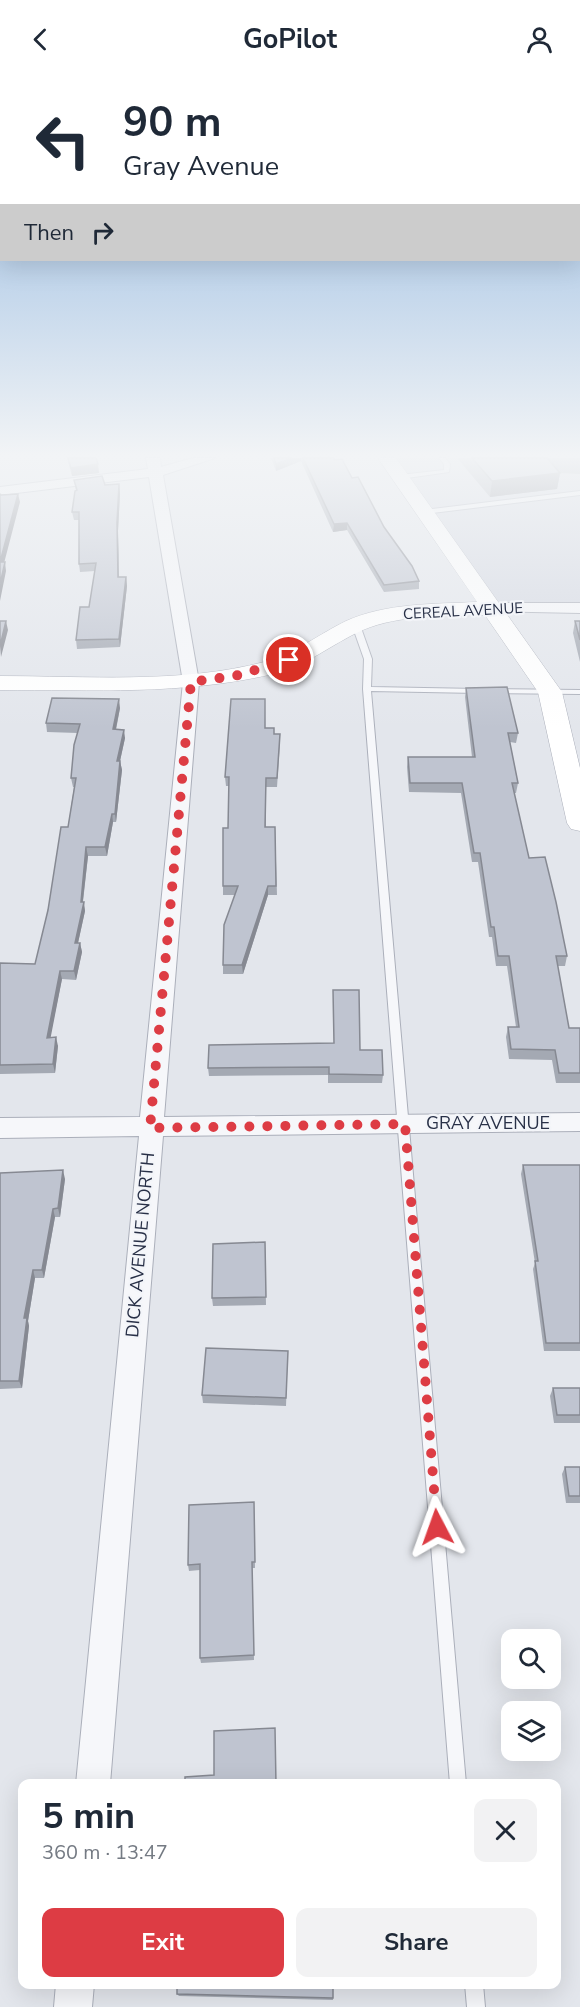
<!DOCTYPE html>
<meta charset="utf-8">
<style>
:root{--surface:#fff;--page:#f2f2f3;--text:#1f2937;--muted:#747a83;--accent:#dd3c44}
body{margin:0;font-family:"Nunito Sans",sans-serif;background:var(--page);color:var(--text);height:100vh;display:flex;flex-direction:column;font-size:22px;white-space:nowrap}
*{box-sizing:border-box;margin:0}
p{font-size:20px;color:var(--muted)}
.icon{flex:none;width:33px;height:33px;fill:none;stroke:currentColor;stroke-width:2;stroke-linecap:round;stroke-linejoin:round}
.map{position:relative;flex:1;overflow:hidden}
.details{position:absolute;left:18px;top:1701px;width:543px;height:210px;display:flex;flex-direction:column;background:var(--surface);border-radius:12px;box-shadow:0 6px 24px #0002}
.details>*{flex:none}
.guide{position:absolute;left:0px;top:0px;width:580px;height:183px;box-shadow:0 6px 24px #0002;background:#fff;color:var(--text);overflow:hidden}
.buttons{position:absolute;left:501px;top:1551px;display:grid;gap:12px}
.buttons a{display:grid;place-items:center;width:60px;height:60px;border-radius:12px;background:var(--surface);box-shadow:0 6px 24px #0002;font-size:30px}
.pin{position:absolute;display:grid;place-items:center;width:51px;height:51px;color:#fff;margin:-26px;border:3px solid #fff;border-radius:50%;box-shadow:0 2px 6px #0007}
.me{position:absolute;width:66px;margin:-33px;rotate:356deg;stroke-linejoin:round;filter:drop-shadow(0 0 4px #0008)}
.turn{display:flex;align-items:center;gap:21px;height:126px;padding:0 24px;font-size:27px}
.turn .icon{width:78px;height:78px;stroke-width:2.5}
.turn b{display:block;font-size:42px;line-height:51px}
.then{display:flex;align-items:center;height:57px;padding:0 24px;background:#0003;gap:12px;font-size:22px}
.round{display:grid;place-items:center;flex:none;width:63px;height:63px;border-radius:12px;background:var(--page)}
.headline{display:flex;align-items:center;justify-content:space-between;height:102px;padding:0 24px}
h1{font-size:36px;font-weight:700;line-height:45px}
.button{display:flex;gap:12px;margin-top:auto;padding:12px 24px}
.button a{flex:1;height:69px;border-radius:12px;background:var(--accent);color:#fff;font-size:24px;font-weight:700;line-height:69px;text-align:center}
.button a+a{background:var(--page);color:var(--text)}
header{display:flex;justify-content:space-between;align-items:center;height:78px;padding:0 24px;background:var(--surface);font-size:27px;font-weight:700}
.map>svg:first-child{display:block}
.built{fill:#d4d8e2}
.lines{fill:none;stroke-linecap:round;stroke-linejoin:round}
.lane-casing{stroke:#abafba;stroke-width:2}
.street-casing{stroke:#abafba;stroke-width:2}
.secondary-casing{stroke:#abafba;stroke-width:1}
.lane{fill:#f6f7fa;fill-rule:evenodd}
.street{fill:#f6f7fa;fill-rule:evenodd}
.secondary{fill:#fff;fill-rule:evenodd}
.wall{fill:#a4a9b3}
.shaded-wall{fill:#868992}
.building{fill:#bfc4d0;stroke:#868992;stroke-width:1.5}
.route{stroke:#dd3c44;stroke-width:10;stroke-dasharray:0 18}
.labels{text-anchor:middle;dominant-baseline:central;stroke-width:4.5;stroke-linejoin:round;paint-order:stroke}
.far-street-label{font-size:15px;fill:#283047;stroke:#f3f5f9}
.street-label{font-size:18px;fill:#283047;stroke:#f3f5f9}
</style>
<header><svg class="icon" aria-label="back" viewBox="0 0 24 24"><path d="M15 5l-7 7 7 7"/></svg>GoPilot<svg class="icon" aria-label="person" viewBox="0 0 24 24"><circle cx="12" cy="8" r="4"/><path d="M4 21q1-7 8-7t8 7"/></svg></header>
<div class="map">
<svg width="580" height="1929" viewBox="0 0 580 1929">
<rect width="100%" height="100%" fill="#e3e6ec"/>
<!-- built -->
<path class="built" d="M387 380H580V530H492Z"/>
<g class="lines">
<!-- lane casing -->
<g class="lane-casing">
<path id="lane" d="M439 380H445L450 386 449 394 400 401 397 399 400 397 444 392V386Z
M580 413V417L424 436 421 434 424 432Z
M353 545 360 547 372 581 371 609 478 611 482 613 478 615 371 613 466 1706H450L363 611 364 581 352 547Z
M493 611 580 612V616L496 615H493Z
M465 1906H483L485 1929H467Z"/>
</g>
<!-- street casing -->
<g class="street-casing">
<path id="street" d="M146 380H160L161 389 193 380H215L163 397 199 604 164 1039 580 1035V1053L163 1058 110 1706H76L139 1058 0 1060V1040L140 1039 183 604 149 399 0 417V409L148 391Z
M492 525H580V535L486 533 484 530 486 527Z
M56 1906H94L92 1929H54Z"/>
</g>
<!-- secondary casing -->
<g class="secondary-casing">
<path id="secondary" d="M378 380H396L562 614 580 690V753L571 751 567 745 538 614 485 537C445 539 401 536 363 552 333 565 305 589 273 596 184 617 92 612 0 612V598C86 598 181 606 264 584 293 577 319 556 346 543 386 525 434 526 477 524Z"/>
</g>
<!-- lane -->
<use href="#lane" class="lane"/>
<!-- street -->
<use href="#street" class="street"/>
<!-- secondary -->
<use href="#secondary" class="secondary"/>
</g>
<!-- wall -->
<path class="wall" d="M67 380H96L99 395 72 398Z
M271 380H334V382L352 400 419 503V511L384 514 347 452 333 454 301 383 276 393Z
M457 380H580V396L560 395 557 411 490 419Z
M74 402 105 407 119 406 120 415 118 453 119 499H126L127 508 120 569 77 571 76 562 89 529 95 493 80 494 79 486V442H74L72 434 76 413Z
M575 543H580V584L573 555Z
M466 610 518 655 516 665 510 664 518 705 516 715H514L529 780 567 878 565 888H558L569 950H580V1005H556L552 982 509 981 506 959 508 949H516L507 888H496L492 859H489L478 784H472L461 715 409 714 407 689 408 679H472L465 619Z
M120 630 116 652 125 660 120 683 122 692 116 744H113L107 778H88L83 824 85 833 78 865H80L82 874 76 902 62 901 50 959 58 968 55 995 0 996V885L35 886 68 749 74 709H73L71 700 78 655 47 654 46 645Z
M274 656 280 665 277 709H266V749H275L277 817H268L243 896H223V887L235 817H223V808L228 750 229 708H226L225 699Z
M360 972 383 997 382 1005H328V997L209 998 208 990Z
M523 1087H580V1273H544L533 1191 535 1185 521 1096Z
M0 1095 65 1101 60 1139H55L44 1200H35L28 1243 29 1248 22 1310 0 1311Z
M265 1164 266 1227 213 1228 212 1220Z
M288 1273 286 1328 203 1325 202 1317Z
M553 1310H580V1345H554L550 1318Z
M565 1389H580V1425H566L562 1396Z
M254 1424 255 1490H252L254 1582 201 1585 200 1580V1492L189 1493 188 1487Z
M177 1916 333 1920V1922L179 1918Z"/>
<!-- shaded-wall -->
<path class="shaded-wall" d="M292 380H301V383L276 393V386Z
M98 386 99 395 72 398 71 390Z
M560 395 557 411 490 419 492 403Z
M119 406 120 415 118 453 119 508 117 445Z
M18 416 20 424 2 493 0 484Z
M347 445V452L333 454 334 446Z
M5 484 6 493 0 523V506Z
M126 499 127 508 120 569 119 561Z
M6 543 8 552 1 579 0 568Z
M119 621 120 630 114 660 113 651Z
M124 652 125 660 118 692 117 683Z
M120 683 122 692 116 744 115 736Z
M112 736 113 744 107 778 105 769Z
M86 769 88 778 82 830 84 824 85 833 76 874 75 865 81 824Z
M268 808V817L243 896 242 887Z
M80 865 82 874 76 902 74 893Z
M60 893 62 901 49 968 47 960Z
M56 959 58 968 55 995 53 986Z
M63 1092 65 1101 60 1139 58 1130Z
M53 1131 55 1139 44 1200 42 1192Z
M33 1192 35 1200 28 1243 29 1248 22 1310 19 1303 24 1240Z"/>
<!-- building -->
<path class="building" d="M68 380H96L98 386 71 390Z
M274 380H292L276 386Z
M303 380H334V382L342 381 352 400 358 399 384 449 412 488 419 503 384 507 347 445 334 446Z
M472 380H547L560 395 492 403Z
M102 398 105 407 119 406 117 445 118 499H126L119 561 76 562 80 529H89L96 485 79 486V434H72L75 413 77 412 74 402Z
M0 416 1 417 18 416 0 484H5L0 506Z
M0 543H6L0 568Z
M575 543H580V562Z
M507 609 518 655H508L518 705H512L529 780 545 779 556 824 567 878H556L569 950H580V995H559L555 972 511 971 508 949H519L509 878H498L494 849H491L480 775H474L462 705H410L408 679H475L466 610Z
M52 620 119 621 113 651 124 652 117 683H120L115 736H112L105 769H86L81 824H84L75 865H80L74 893H60L47 960 56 959 53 986 0 987V885L35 886 48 832 61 749H68L76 700H71L74 667 80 646 46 645Z
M231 621H265V650H274V656H280L277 700H266L265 749H275L276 808H268L242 887H223L224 847 238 808H223V750H228L229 699H225Z
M333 912H359L360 972H382L383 997 329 996V989L208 990 209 967 334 965Z
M523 1087H580V1265H546L535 1183H538Z
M63 1092 58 1130 53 1131 42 1192H33L24 1240H27L19 1303H0V1095Z
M265 1164 266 1219 212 1220 213 1166Z
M206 1270 288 1273 286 1320 202 1317Z
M553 1310H580V1337H557Z
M565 1389H580V1418H569Z
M254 1424 255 1484H252L254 1577 200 1580V1486L188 1487 189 1427Z
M275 1650 276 1706H185V1699L214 1697V1653Z
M177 1906H333V1920L177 1916Z"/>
<!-- sky -->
<linearGradient id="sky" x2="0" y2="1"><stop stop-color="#89b2de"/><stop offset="0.58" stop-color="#f2f4f6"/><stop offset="1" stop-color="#f2f4f6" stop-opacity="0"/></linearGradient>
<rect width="580" height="650" fill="url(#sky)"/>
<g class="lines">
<!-- route -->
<path class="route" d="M289 582 235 598 191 604 150 1050 405 1046 437 1449"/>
</g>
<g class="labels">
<!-- far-street labels -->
<g class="far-street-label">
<text transform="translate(463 533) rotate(-3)">CEREAL AVENUE</text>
</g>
<!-- street labels -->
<g class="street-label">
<text x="488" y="1045">GRAY AVENUE</text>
<text transform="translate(140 1167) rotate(-85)">DICK AVENUE NORTH</text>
</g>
</g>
</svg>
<div class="buttons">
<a><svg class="icon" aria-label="search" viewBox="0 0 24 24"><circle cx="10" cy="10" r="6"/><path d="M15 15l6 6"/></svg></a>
<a><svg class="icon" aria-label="layers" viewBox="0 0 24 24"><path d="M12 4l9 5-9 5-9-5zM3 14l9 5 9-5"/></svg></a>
</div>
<div class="pin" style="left:289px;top:582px;background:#d93025"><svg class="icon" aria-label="arrive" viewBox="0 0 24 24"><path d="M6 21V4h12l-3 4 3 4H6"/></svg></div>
<svg class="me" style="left:437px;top:1449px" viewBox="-20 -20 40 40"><path d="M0-17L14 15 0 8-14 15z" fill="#dd3c44" stroke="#fff" stroke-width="4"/></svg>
<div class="guide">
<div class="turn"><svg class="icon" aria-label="left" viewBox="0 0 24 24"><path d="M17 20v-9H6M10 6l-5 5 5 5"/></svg><div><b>90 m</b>Gray Avenue</div></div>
<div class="then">Then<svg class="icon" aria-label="right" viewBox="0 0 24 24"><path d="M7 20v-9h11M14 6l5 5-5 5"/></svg></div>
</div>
<section class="details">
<div class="headline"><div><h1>5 min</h1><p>360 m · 13:47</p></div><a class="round"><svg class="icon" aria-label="close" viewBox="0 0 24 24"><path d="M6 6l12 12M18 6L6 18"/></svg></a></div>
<div class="button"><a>Exit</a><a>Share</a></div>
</section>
</div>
